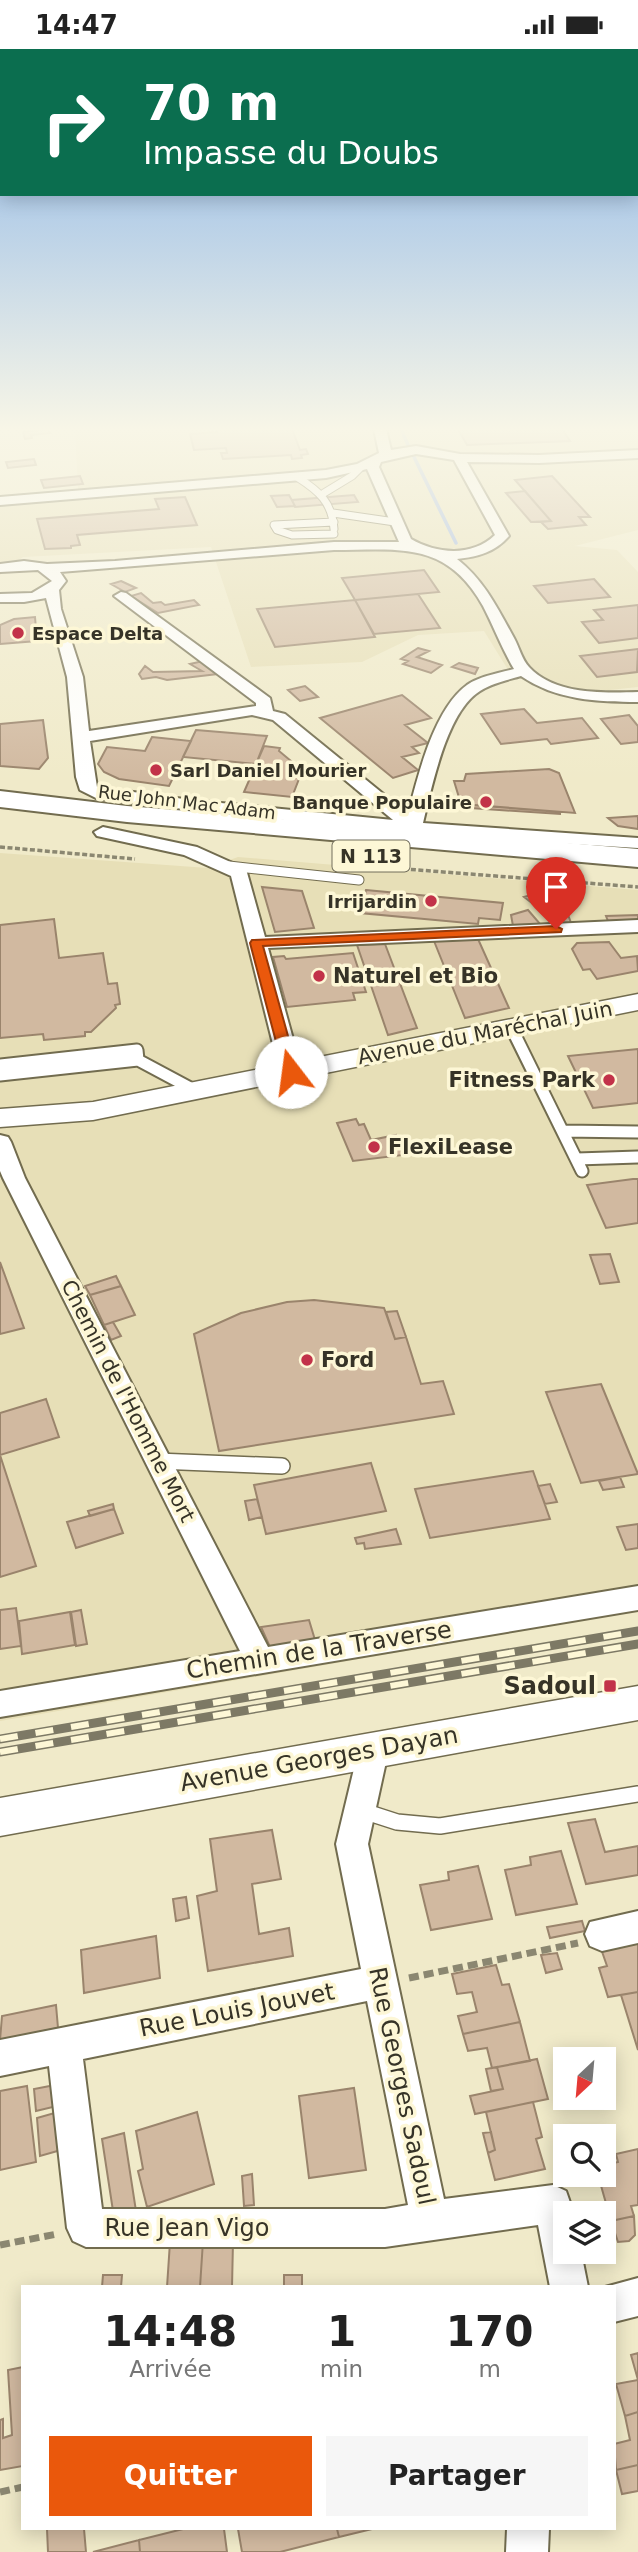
<!DOCTYPE html>
<html lang="fr">
<meta charset="utf-8">
<style>
:root{--surface:#fff;--page:#f6f6f6;--text:#222;--muted:#767676;--accent:#ea580c}
body{margin:0;font-family:"DejaVu Sans",sans-serif;background:var(--page);color:var(--text);height:100vh;display:flex;flex-direction:column;font-size:26px;white-space:nowrap}
*{box-sizing:border-box;margin:0}
p{font-size:23px;color:var(--muted)}
.icon{flex:none;width:38px;height:38px;fill:none;stroke:currentColor;stroke-width:2;stroke-linecap:round;stroke-linejoin:round}
.map{position:relative;flex:1;overflow:hidden}
.panel{position:absolute;left:21px;top:2236px;width:595px;height:245px;display:flex;flex-direction:column;background:var(--surface);border-radius:0px;box-shadow:0 4px 18px #0003}
.panel>*{flex:none}
.hud{position:absolute;left:0px;top:0px;width:639px;height:147px;box-shadow:0 4px 18px #0003;background:#0b6e4f;color:#fff;overflow:hidden}
.needle{width:46px;rotate:206deg}
.tools{position:absolute;left:553px;top:1998px;display:grid;gap:14px}
.tools a{display:grid;place-items:center;width:63px;height:63px;border-radius:0px;background:var(--surface);box-shadow:0 4px 18px #0003;font-size:35px}
.pin{position:absolute;display:grid;place-items:center;width:60px;height:60px;color:#fff;margin:-72px -30px;border-radius:50% 50% 50% 0;rotate:-45deg;box-shadow:0 0 7px #0007}
.pin .icon{rotate:45deg}
.me{position:absolute;width:77px;margin:-38px;rotate:345deg;stroke-linejoin:round;filter:drop-shadow(0 0 5px #0008)}
.turn{display:flex;align-items:center;gap:24px;height:147px;padding:0 28px;font-size:32px}
.turn .icon{width:91px;height:91px;stroke-width:2.5}
.turn b{display:block;font-size:49px;line-height:60px}
.eta{display:flex;justify-content:space-evenly;align-items:center;height:119px;text-align:center}
.eta b{font-size:42px;font-weight:700;line-height:49px}
.cta{display:flex;gap:14px;margin-top:auto;padding:14px 28px}
.cta a{flex:1;height:80px;border-radius:0px;background:var(--accent);color:#fff;font-size:28px;font-weight:700;line-height:80px;text-align:center}
.cta a+a{background:var(--page);color:var(--text)}
.status{display:flex;justify-content:space-between;align-items:center;height:49px;padding:0 35px;background:var(--surface);direction:ltr}
.status svg{height:19px;fill:currentColor}
.map>svg:first-child{display:block}
.built{fill:#e7dfb7}
.lines{fill:none;stroke-linecap:round;stroke-linejoin:round}
.stream{stroke:#92afe7;stroke-width:3.5}
.building{fill:#d1b9a0;stroke:#9a846c;stroke-width:2}
.service-far3-casing{stroke:#726c4f;stroke-width:9}
.service-far2-casing{stroke:#726c4f;stroke-width:11}
.service-far1-casing{stroke:#726c4f;stroke-width:15}
.service-casing{stroke:#726c4f;stroke-width:18}
.minor-casing{stroke:#726c4f;stroke-width:4}
.tertiary-casing{stroke:#726c4f;stroke-width:3}
.primary-casing{stroke:#726c4f;stroke-width:4}
.path-far1{stroke:#8b8771;stroke-width:3.5;stroke-dasharray:5 2.5;stroke-linecap:butt}
.path{stroke:#8b8771;stroke-width:7;stroke-dasharray:10 5;stroke-linecap:butt}
.service-far3{stroke:#fff;stroke-width:7}
.service-far2{stroke:#fff;stroke-width:9}
.service-far1{stroke:#fff;stroke-width:11}
.service{stroke:#fff;stroke-width:15}
.minor{fill:#fff;fill-rule:evenodd}
.tertiary{fill:#fff;fill-rule:evenodd}
.primary{fill:#fff;fill-rule:evenodd}
.rail-casing{stroke:#7d7965;stroke-width:9}
.rail{stroke:#fdf7d6;stroke-width:6;stroke-dasharray:18;stroke-linecap:butt}
.route{fill:#ea580c;stroke:#983908;stroke-width:2}
.poi-dot{fill:#c23249;stroke:#fdf7d6;stroke-width:2.5}
.labels{text-anchor:middle;dominant-baseline:central;stroke-width:7;stroke-linejoin:round;paint-order:stroke}
.far-poi-label{font-size:18px;font-weight:bold;fill:#363327;stroke:#fdf7d6;text-anchor:start}
.far-street-label{font-size:18px;fill:#363327;stroke:#fdf7d6}
.shield{fill:#fdf7d6;stroke:#726e5c;stroke-width:2}
.shield-label{font-size:19px;font-weight:bold;fill:#363327}
.poi-label{font-size:21px;font-weight:bold;fill:#363327;stroke:#fdf7d6;text-anchor:start}
.street-label{font-size:21px;fill:#363327;stroke:#fdf7d6}
.near-street-label{font-size:24px;fill:#363327;stroke:#fdf7d6}
.near-poi-label{font-size:24px;font-weight:bold;fill:#363327;stroke:#fdf7d6;text-anchor:end}
</style>
<div class="status"><b>14:47</b><svg viewBox="0 0 49 12"><path d="M0 12V9h3v3zM5 12V6h3v6zM10 12V3h3v9zM15 12V0h3v12zM26 1h20v11H26zM47 4h2v5h-2z"/></svg></div>
<div class="map">
<svg width="638" height="2503" viewBox="0 0 638 2503">
<rect width="100%" height="100%" fill="#f0eac9"/>
<!-- built -->
<path class="built" d="M75 380H638V481L575 497 617 501 638 523V638L591 643 510 624 484 582 418 586 362 613 251 618 211 498 23 508 0 526V455L78 440Z
M0 804 208 819 238 808 638 841V1562L0 1672Z"/>
<g class="lines">
<!-- stream -->
<path class="stream" d="M401 380 408 396
M414 408 456 494"/>
</g>
<!-- building -->
<path class="building" d="M48 380 50 384 31 386 32 389 25 390 23 383Z
M216 380H292L300 401 306 400 308 405 301 406 302 409 292 410 291 406 223 410 221 404H227L226 399 194 401 190 385 217 383Z
M458 380H562L570 392 467 396Z
M34 410 36 416 8 419 6 413Z
M80 427 83 435 44 439 41 431Z
M552 427 590 468H579L586 476 548 480 541 473 551 472 515 431Z
M525 442 551 472 531 473 506 444Z
M289 446 295 457 277 458 271 447Z
M354 446 358 453 295 458 292 451Z
M185 448 197 476 77 486 80 496 71 497V499L45 500 37 470 159 460 155 450Z
M424 521 439 543 355 551 342 529Z
M594 530 610 548 548 554 534 537Z
M121 532 136 539 125 543 111 535Z
M141 544 153 554 161 553 165 556 194 551 199 556 158 564 131 547Z
M418 545 440 579 374 585 355 551Z
M355 551 375 588 275 598 257 560Z
M638 556V589L599 594 582 573 603 571 594 561Z
M35 568 37 592 0 595V576L14 570Z
M418 599 429 602 417 608 442 616 431 624 403 615 408 612 401 610Z
M638 600 637 623 597 628 580 607Z
M203 612 218 625 167 631 156 628 142 630 139 625 145 617 153 623 202 622 190 615Z
M459 614 478 619 475 625 452 618Z
M305 637 318 648 300 652 288 641Z
M402 646 431 669 405 676 428 694 412 698 419 704 402 708 418 721 393 729 320 669Z
M524 660 537 674 582 669 598 689 551 695 547 690 501 695 481 665Z
M629 666 638 677V693L621 695 601 670Z
M43 671 48 709 39 720 0 717V675Z
M196 681 267 687 256 715 183 708Z
M152 688 191 692 169 737 119 730 104 723 98 715 107 698 145 702Z
M264 697 280 699 279 702 297 717H304L292 748 244 743Z
M549 720 559 724 575 764 461 755 454 732H464L466 725Z
M471 756 560 763V765L471 759Z
M638 767V780L618 777 608 769Z
M262 838 302 842 314 879 275 883Z
M366 841 503 854 500 871 479 869 478 875 360 864Z
M538 844 558 860H566L571 874H558L524 848Z
M528 861 541 876 513 877 511 866Z
M638 866V871L608 872 606 867Z
M54 870 59 909 103 904 108 935 117 934 120 955 115 956 116 959 91 983H85V987L44 991 43 985 0 989V876Z
M478 890 509 959 465 969 434 892Z
M609 893 621 909 637 907 638 922 597 930 590 920 583 921 572 900 577 894Z
M385 895 417 979 388 986 357 896Z
M353 904 366 943 353 944 355 951 287 958 273 908 284 907 286 910Z
M638 1000V1054L593 1059 568 1007Z
M356 1070 359 1076 364 1075 371 1091 396 1086 403 1106 353 1112 337 1074Z
M633 1130H638V1174L606 1179 587 1136Z
M610 1205 619 1233 600 1235 590 1206Z
M0 1213 24 1279 0 1285Z
M116 1227 121 1237 90 1246 85 1237Z
M121 1237 135 1266 104 1276 90 1246Z
M314 1251 384 1259 395 1290 406 1288 421 1335 443 1332 454 1365 219 1402 194 1285 241 1264 287 1253Z
M397 1262 406 1288 395 1290 386 1263Z
M113 1273 121 1287 111 1291 104 1276Z
M601 1335 638 1425 581 1434 546 1343Z
M46 1350 59 1388 0 1406V1364Z
M0 1406 36 1517 0 1528Z
M371 1414 386 1462 266 1485 254 1436Z
M533 1422 550 1470 430 1489 415 1440Z
M620 1428 624 1438 603 1441 599 1432Z
M550 1435 557 1453 545 1455 538 1437Z
M257 1450 262 1468 249 1471 245 1452Z
M113 1455 114 1460 90 1467 88 1462Z
M114 1460 123 1484 76 1499 67 1473Z
M638 1475V1499L626 1501 617 1478Z
M396 1480 401 1495 365 1500 364 1494 357 1495 355 1489Z
M16 1559 21 1597 0 1600V1561Z
M81 1561 87 1595 76 1597 71 1563Z
M70 1563 75 1596 22 1605 19 1572Z
M309 1571 315 1591 270 1598 261 1578Z
M595 1770 605 1803 638 1797V1826L586 1835 568 1774Z
M272 1781 281 1830 252 1835 259 1885 289 1879 293 1907 208 1922 197 1847 217 1842 210 1790Z
M561 1802 577 1855 516 1866 505 1821 531 1816 530 1808Z
M478 1817 492 1870 431 1881 420 1836 449 1831 448 1823Z
M186 1848 189 1869 176 1872 173 1850Z
M582 1872 585 1882 550 1889 547 1878Z
M638 1886V1943L608 1948 599 1919 607 1917 599 1894Z
M156 1887 160 1929 84 1944 81 1901Z
M557 1904 562 1920 546 1924 541 1906Z
M496 1916 502 1936 509 1935 520 1973 463 1985 458 1967 477 1963 472 1943 457 1945 452 1925Z
M638 1943V2001L621 1946Z
M56 1956 58 1979 0 1991 2 1967Z
M520 1973 530 2012 492 2019 487 1999 468 2002 463 1985Z
M537 2010 548 2050 475 2065 470 2047 503 2040 497 2018Z
M497 2018 503 2040 491 2042 486 2020Z
M55 2036 57 2057 36 2062 34 2040Z
M27 2037 36 2113 0 2121V2042Z
M354 2039 366 2121 309 2129 299 2047Z
M533 2053 542 2088 536 2090 545 2120 495 2131 488 2104 495 2101 486 2063Z
M58 2063 61 2101 40 2107 37 2069Z
M197 2063 214 2135 147 2158 138 2122 143 2120 136 2082Z
M491 2083 495 2101 488 2104 483 2084Z
M124 2084 136 2162H113L102 2090Z
M638 2100V2156L631 2157 634 2167 611 2172 598 2126H604V2116L618 2113 616 2105Z
M252 2125 254 2156 244 2157 242 2127Z
M634 2167 635 2186 629 2192 618 2193 611 2172Z
M203 2192 200 2238H136H167L170 2193Z
M203 2192 233 2193 232 2238 284 2237V2226H302V2238H200Z
M103 2226H122L121 2238H102Z
M638 2304V2363L625 2367 616 2335 638 2331 631 2306Z
M23 2318V2417L0 2421V2371L3 2370V2389L12 2386 8 2321Z
M638 2363V2416L616 2421 614 2395 630 2391 625 2367Z
M638 2416V2442L622 2445 616 2421Z
M47 2480H84L86 2503H48Z
M183 2480H224L227 2503H140L139 2491Z
M238 2480H337L339 2488 280 2503H242Z
M337 2480H372L339 2488Z
M139 2491 140 2503H93Z"/>
<g class="lines">
<!-- service-far3 casing -->
<g class="service-far3-casing">
<path id="service-far3" d="M297 428C319 442 332 453 334 480
M324 444 352 427 361 418
M333 464 395 473
M334 473 274 476 277 481 292 486 334 485"/>
</g>
<!-- service-far2 casing -->
<g class="service-far2-casing">
<path id="service-far2" d="M229 817 359 831"/>
</g>
<!-- service-far1 casing -->
<g class="service-far1-casing">
<path id="service-far1" d="M511 978 582 1122
M138 1011 196 1042
M0 1016 137 1001 138 1011 0 1026
M563 1082 638 1083
M577 1110 638 1108"/>
</g>
<!-- service casing -->
<g class="service-casing">
<path id="service" d="M157 1412 282 1417
M360 1761 397 1773 440 1777 638 1745"/>
</g>
<!-- minor casing -->
<g class="minor-casing">
<path id="minor" d="M374 380H386L391 401 416 397 460 405 539 406 638 401V409L539 414 467 413 509 487C495 503 478 508 457 510 484 531 498 560 514 589 519 598 522 611 529 618 555 646 604 644 638 643V653C597 653 556 651 521 627 508 631 492 634 480 642 447 662 432 737 423 774L638 789V799L458 788 223 765 96 749 80 741 76 728 67 628 46 549 24 553H0V545L32 544 52 532 38 521 0 523V515L24 512 47 515 115 512 334 493H399L367 420 326 429 0 456V448L326 421 357 415 379 404ZM416 405 454 411 495 486C472 508 437 505 411 490L379 418 381 413ZM334 501C399 501 446 491 483 557 494 578 502 600 514 620 499 624 480 627 467 636 434 660 418 726 408 765L285 665 273 662 270 649 126 544 121 543 114 547 256 654V657L89 682 83 628 61 560 59 541 66 532 60 523ZM252 666 273 671 393 771 191 751 97 738 90 692Z
M103 778 197 798 246 820 265 888 638 871V883L268 899 302 1023 299 1028H283L280 1023 231 827 184 806 97 787 94 783Z
M0 1086 8 1088 11 1093 25 1129 268 1598 638 1537V1561L0 1668V1642L240 1602 3 1129 0 1122Z
M374 1685 385 1689 389 1699 368 1795 444 2150 553 2136 566 2142 574 2165H565V2203H581L588 2238H550L538 2176 385 2198H86L73 2192 67 2179 49 2017 0 2027V1991L361 1920 336 1795 359 1699 363 1689ZM367 1952 408 2156 385 2160H102L83 2010Z
M638 1862V1894L602 1902 590 1897 585 1885 590 1873Z
M638 2229V2267L614 2273V2238H605Z
M507 2480H549L548 2503H506Z"/>
</g>
<!-- tertiary casing -->
<g class="tertiary-casing">
<path id="tertiary" d="M638 945V961L93 1071 0 1078V1060L93 1053Z
M638 1637V1671L0 1787V1749Z"/>
</g>
<!-- primary casing -->
<g class="primary-casing">
<path id="primary" d="M0 742 127 757 638 800V818L127 773 0 758Z"/>
</g>
<!-- path-far1 -->
<path class="path-far1" d="M0 798 135 810
M366 817 638 838"/>
<!-- path -->
<path class="path" d="M409 1929 578 1894
M0 2196 57 2185
M0 2443 23 2438"/>
<!-- service-far3 -->
<use href="#service-far3" class="service-far3"/>
<!-- service-far2 -->
<use href="#service-far2" class="service-far2"/>
<!-- service-far1 -->
<use href="#service-far1" class="service-far1"/>
<!-- service -->
<use href="#service" class="service"/>
<!-- minor -->
<use href="#minor" class="minor"/>
<!-- tertiary -->
<use href="#tertiary" class="tertiary"/>
<!-- primary -->
<use href="#primary" class="primary"/>
<!-- rail casing -->
<g class="rail-casing">
<path id="rail" d="M0 1690 638 1582
M0 1703 638 1595"/>
</g>
<!-- rail -->
<use href="#rail" class="rail"/>
</g>
<!-- sky -->
<linearGradient id="sky" x2="0" y2="1"><stop stop-color="#85b2e8"/><stop offset="0.52" stop-color="#f8f6e7"/><stop offset="1" stop-color="#f8f6e7" stop-opacity="0"/></linearGradient>
<rect width="638" height="731" fill="url(#sky)"/>
<!-- route -->
<path class="route" d="M556 877 562 880 561 883 263 897 298 1023 291 1027 284 1023 250 894 252 891Z"/>
<!-- markers -->
<g class="poi-dot">
<circle cx="18" cy="584" r="7"/>
<circle cx="156" cy="721" r="7"/>
<circle cx="486" cy="753" r="7"/>
<circle cx="431" cy="852" r="7"/>
<circle cx="319" cy="927" r="7"/>
<circle cx="609" cy="1031" r="7"/>
<circle cx="374" cy="1098" r="7"/>
<circle cx="307" cy="1311" r="7"/>
<rect x="603" y="1630" width="14" height="14" rx="3.5"/>
</g>
<g class="labels">
<!-- far-poi labels -->
<g class="far-poi-label">
<text x="32" y="584">Espace Delta</text>
<text x="170" y="721">Sarl Daniel Mourier</text>
<text x="472" y="753" text-anchor="end">Banque Populaire</text>
<text x="417" y="852" text-anchor="end">Irrijardin</text>
</g>
<!-- far-street labels -->
<g class="far-street-label">
<text transform="translate(187 753) rotate(7)">Rue John Mac Adam</text>
</g>
<!-- shield labels -->
<rect class="shield" x="332.5" y="791.5" width="77" height="31" rx="5"/>
<g class="shield-label">
<text x="371" y="807">N 113</text>
</g>
<!-- poi labels -->
<g class="poi-label">
<text x="333" y="927">Naturel et Bio</text>
<text x="595" y="1031" text-anchor="end">Fitness Park</text>
<text x="388" y="1098">FlexiLease</text>
<text x="321" y="1311">Ford</text>
</g>
<!-- street labels -->
<g class="street-label">
<text transform="translate(485 984) rotate(-11)">Avenue du Maréchal Juin</text>
<text transform="translate(128 1352) rotate(63)">Chemin de l'Homme Mort</text>
</g>
<!-- near-street labels -->
<g class="near-street-label">
<text transform="translate(319 1601) rotate(-9)">Chemin de la Traverse</text>
<text transform="translate(319 1710) rotate(-10)">Avenue Georges Dayan</text>
<text transform="translate(237 1961) rotate(-11)">Rue Louis Jouvet</text>
<text transform="translate(402 2037) rotate(78)">Rue Georges Sadoul</text>
<text x="187" y="2179">Rue Jean Vigo</text>
</g>
<!-- near-poi labels -->
<g class="near-poi-label">
<text x="596" y="1637">Sadoul</text>
</g>
</g>
</svg>
<div class="tools">
<a><svg class="needle" viewBox="-14 -14 28 28"><path d="M0-13l5 13h-10z" fill="#e53935"/><path d="M0 13l5-13h-10z" fill="#767676"/></svg></a>
<a><svg class="icon" aria-label="search" viewBox="0 0 24 24"><circle cx="10" cy="10" r="6"/><path d="M15 15l6 6"/></svg></a>
<a><svg class="icon" aria-label="layers" viewBox="0 0 24 24"><path d="M12 4l9 5-9 5-9-5zM3 14l9 5 9-5"/></svg></a>
</div>
<div class="pin" style="left:556px;top:880px;background:#d93025"><svg class="icon" aria-label="arrive" viewBox="0 0 24 24"><path d="M6 21V4h12l-3 4 3 4H6"/></svg></div>
<svg class="me" style="left:291px;top:1023px" viewBox="-20 -20 40 40"><circle r="19" fill="#fff"/><path d="M0-13L10 11 0 6-10 11z" fill="#ea580c"/></svg>
<div class="hud">
<div class="turn"><svg class="icon" aria-label="right" viewBox="0 0 24 24"><path d="M7 20v-9h11M14 6l5 5-5 5"/></svg><div><b>70 m</b>Impasse du Doubs</div></div>
</div>
<section class="panel">
<div class="eta">
<div><b>14:48</b><p>Arrivée</p></div>
<div><b>1</b><p>min</p></div>
<div><b>170</b><p>m</p></div>
</div>
<div class="cta"><a>Quitter</a><a>Partager</a></div>
</section>
</div>
